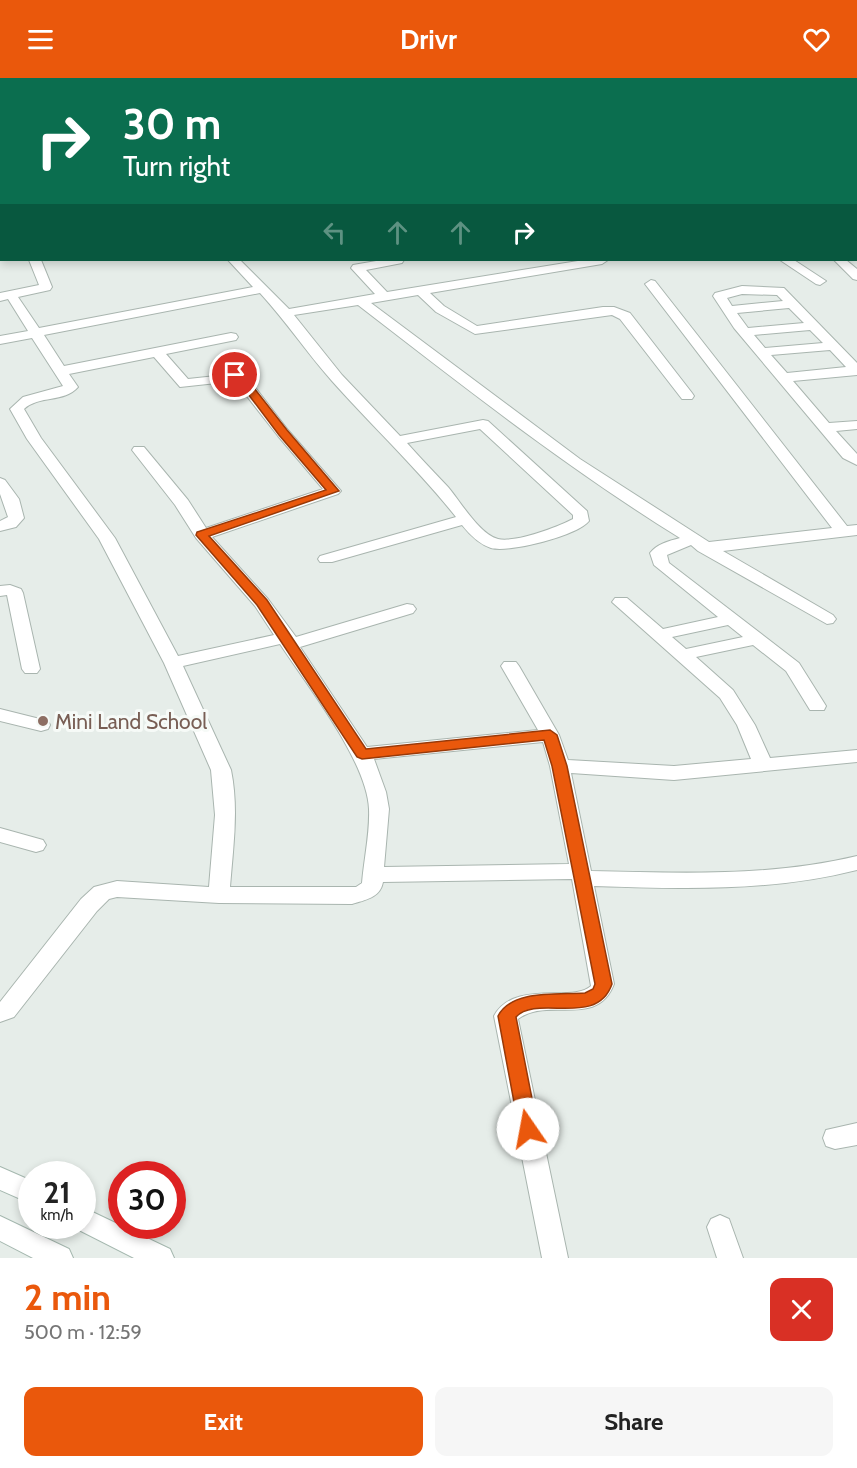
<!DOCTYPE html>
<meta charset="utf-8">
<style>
:root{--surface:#fff;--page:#f6f6f6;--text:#222;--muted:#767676;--accent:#ea580c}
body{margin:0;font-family:Cabin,sans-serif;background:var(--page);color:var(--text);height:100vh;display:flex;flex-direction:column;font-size:22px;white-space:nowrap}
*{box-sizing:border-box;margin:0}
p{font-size:20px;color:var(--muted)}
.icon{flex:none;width:33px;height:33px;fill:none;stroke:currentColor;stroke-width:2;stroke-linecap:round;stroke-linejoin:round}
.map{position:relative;height:1180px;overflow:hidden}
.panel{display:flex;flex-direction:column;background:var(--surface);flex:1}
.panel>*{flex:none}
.guide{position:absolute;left:0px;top:0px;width:858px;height:183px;box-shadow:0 3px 9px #0003;background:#0b6e4f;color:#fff;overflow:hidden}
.speed{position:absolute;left:18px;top:1083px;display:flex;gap:12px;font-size:30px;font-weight:700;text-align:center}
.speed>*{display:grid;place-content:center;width:78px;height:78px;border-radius:50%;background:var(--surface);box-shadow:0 3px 9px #0003;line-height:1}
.speed small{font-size:15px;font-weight:400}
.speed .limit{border:9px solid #d22;background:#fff;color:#111}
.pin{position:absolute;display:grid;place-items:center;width:51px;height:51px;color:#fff;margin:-26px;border:3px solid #fff;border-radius:50%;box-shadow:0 2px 6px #0007}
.me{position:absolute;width:66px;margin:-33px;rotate:348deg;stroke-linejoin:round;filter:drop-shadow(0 0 4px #0008)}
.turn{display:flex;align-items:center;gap:21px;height:126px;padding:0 24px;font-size:27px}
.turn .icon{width:78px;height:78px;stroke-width:2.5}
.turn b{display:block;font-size:42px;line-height:51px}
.lanes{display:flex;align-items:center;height:57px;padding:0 24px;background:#0003;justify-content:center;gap:30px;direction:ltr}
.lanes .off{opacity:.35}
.round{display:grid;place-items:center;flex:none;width:63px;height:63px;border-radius:12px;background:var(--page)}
.head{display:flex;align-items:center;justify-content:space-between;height:102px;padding:0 24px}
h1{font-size:36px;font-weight:700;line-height:45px;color:var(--accent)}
.primary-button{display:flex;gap:12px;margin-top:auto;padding:12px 24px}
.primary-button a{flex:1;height:69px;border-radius:12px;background:var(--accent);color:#fff;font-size:24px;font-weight:700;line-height:69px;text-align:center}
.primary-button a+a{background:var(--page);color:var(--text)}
header{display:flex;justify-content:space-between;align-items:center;height:78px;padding:0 24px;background:var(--accent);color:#fff;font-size:27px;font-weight:700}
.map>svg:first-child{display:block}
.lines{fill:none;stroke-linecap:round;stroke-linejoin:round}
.minor-casing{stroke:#a9b5af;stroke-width:2}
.secondary-casing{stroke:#a5b8af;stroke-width:2}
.minor{fill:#fff;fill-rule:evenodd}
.secondary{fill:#fff;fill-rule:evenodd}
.route{fill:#ea580c;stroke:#983908;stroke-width:1.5}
.education-dot{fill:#8d6e63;stroke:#f6faf7;stroke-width:2}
.labels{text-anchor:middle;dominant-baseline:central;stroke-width:6;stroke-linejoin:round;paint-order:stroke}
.education-label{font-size:21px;fill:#785e54;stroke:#f6faf7;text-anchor:start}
</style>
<header><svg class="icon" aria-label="menu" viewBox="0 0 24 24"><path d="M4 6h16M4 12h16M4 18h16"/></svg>Drivr<svg class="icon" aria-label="heart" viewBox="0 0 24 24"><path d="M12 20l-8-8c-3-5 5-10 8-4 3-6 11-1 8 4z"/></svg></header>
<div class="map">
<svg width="857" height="1180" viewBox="0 0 857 1180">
<rect width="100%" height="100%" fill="#e6ede9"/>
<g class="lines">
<!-- minor casing -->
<g class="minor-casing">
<path id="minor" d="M87 0H97L98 2H88Z
M199 0H209L210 2H200Z
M294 0H314L293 2Z
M335 0H345L346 2H336Z
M453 0H463L464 2H454Z
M537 0H554L536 2Z
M583 0H594L595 2H584Z
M828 0H849L827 2Z
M856 59H857V66H856Z
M0 62H2V71H0Z
M856 94H857V100H856Z
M0 119H2L0 126Z
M29 182H41L52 209 50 212 18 219 39 250 253 209 228 182H240L289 231 375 216 351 190 353 187 382 182H404L402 185 366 192 387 214 584 182H608L602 186 430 215 444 228 477 248 603 229H614L630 235 692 315 694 318 692 321H682L620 241 612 237 475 256 436 234 418 217 371 225 580 381 709 464 832 450 645 206 651 202 655 203 847 448 857 447V457L723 473 833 537 836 541 833 545 827 546 698 473 691 467 667 477 669 485 799 585 826 628 824 632H810L786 593 753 567 696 579 733 612 755 647 770 680 857 672V684L674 702 571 695 591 793C681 795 769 799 857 778V792C770 814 683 811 594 808L614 906C597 951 548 918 518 941L568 1180H542L494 938C514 901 573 925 591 908L572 801 383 804C380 820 365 822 352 826L219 825 117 819 109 821 97 833 14 939 0 944V924L81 821 94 809 117 803 209 809 215 737 211 692 164 585 99 461 27 361 10 331 23 319 63 308 32 260 0 266V258L28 253 8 221 0 223V215L39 207ZM260 215C286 243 307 275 332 303 373 349 418 391 456 439L320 478 318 481 320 484H332L462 447C470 457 479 466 491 470 509 475 577 458 589 443L587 433 488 343 483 342 400 358 342 297 294 237 358 227C463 308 567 390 680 460 669 463 657 466 650 475L654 487 718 539 663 551 627 520H615L612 524 720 620 737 647 751 681 674 688 568 682 559 657 519 588 516 584H504L501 588 538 652 367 669 300 569 413 535 416 531 413 527 407 526 296 559 268 521 212 459 338 416 341 413 288 352 244 295 188 301 166 276 236 262 238 259 236 256 231 255 64 288 44 257ZM154 279 180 309 235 303 278 358 323 411 206 450 188 422 144 369H134L132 372 175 427 196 460 255 528 274 557 178 578 115 460 41 360 24 331C39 317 64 325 78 309L69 296ZM480 351 573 437V441C558 449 515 465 498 461 480 457 460 423 448 409 434 394 420 380 407 365ZM728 547 743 559 686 571 672 559ZM280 566C307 607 367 683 369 731 370 755 364 781 362 805L356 809H230C233 770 239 731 231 692L183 588ZM543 664 550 688 569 786 384 789 389 731 386 714 374 681Z
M780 182H794L826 203 820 207 816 206Z
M834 182H846L857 191V202L853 201Z
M742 208 784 210 857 285V297L793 303 829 345 857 343V351L836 353 857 376V387L843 380 734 250 713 218 715 215ZM742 216 777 217 783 223 732 228 727 220ZM789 230 804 245 748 250 737 235ZM810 252 823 265 765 270 754 257ZM830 272 846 289 787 295 771 277Z
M0 400 5 402 19 421 24 440 16 449 0 453V443L8 439 0 416Z
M10 507 21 511 23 515 40 591 37 595H25L22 591 7 517 0 518V508Z
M0 631 48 643 50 647 48 651 41 653 0 643Z
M0 750 43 762 46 767 43 772 36 774 0 764Z
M857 1045V1067L835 1071 826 1068 823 1060 826 1052Z
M720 1137 729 1141 743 1180H717L707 1149 711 1141Z"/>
</g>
<!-- secondary casing -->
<g class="secondary-casing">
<path id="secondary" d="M0 1089 32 1103V1126L0 1112Z
M82 1129 170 1171 174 1180H134L73 1149 72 1148H82Z
M0 1138 69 1171 73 1180H33L0 1163Z"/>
</g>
<!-- minor -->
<use href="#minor" class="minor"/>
<!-- secondary -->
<use href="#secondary" class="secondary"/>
</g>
<!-- route -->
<path class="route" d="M235 294 243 296 287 352 339 413 209 458 267 522 366 671 550 652 557 657 567 688 612 906C597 950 537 916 516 939L538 1051 535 1056 528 1059 522 1056 519 1051 498 938C512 911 559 917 585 915L593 911 595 906 552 688 544 662 362 681 357 679 257 527 196 457 197 454 326 412 279 357 236 300 231 299V295Z"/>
<!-- markers -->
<circle class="education-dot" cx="43" cy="643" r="6"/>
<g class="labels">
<!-- education labels -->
<g class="education-label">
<text x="55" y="643">Mini Land School</text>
</g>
</g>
</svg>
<div class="speed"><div>21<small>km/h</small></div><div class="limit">30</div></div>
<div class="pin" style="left:235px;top:297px;background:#d93025"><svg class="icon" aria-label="arrive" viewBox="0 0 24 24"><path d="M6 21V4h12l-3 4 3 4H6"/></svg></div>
<svg class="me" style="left:528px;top:1051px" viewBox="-20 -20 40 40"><circle r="19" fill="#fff"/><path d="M0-13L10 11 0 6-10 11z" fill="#ea580c"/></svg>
<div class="guide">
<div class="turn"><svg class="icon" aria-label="right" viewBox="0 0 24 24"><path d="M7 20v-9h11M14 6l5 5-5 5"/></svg><div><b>30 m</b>Turn right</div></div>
<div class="lanes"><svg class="icon off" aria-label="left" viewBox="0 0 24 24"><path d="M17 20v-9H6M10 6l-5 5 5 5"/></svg><svg class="icon off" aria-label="ahead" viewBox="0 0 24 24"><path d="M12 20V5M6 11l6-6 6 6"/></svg><svg class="icon off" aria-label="ahead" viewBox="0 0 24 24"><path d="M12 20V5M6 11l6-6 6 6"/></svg><svg class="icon" aria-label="right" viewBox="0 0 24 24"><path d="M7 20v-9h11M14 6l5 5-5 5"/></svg></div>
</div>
</div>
<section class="panel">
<div class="head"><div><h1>2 min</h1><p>500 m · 12:59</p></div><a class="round" style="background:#d93025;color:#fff"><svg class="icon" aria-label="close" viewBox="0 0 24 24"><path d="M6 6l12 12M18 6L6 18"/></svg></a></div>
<div class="primary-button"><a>Exit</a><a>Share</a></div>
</section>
